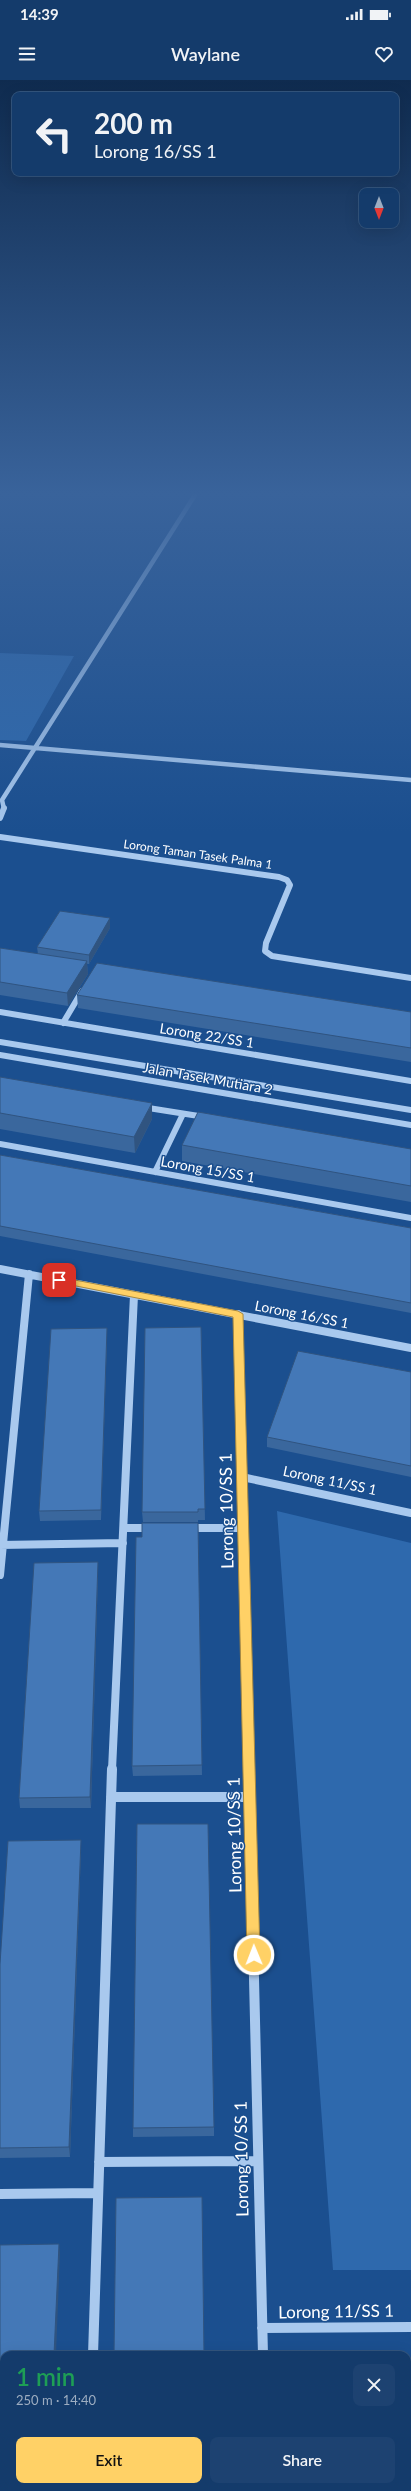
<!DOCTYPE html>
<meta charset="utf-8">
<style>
:root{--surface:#143b6b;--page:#1d4271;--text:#f1f3f6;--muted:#9dadc1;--line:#33557e;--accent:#ffd166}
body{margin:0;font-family:Lato,sans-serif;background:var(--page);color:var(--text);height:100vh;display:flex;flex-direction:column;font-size:15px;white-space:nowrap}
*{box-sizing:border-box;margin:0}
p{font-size:13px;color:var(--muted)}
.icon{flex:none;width:22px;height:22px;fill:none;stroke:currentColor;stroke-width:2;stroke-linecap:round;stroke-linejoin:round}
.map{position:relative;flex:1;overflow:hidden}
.side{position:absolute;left:0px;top:2271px;width:411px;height:140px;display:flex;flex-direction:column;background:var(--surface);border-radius:12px 12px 0 0;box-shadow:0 4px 16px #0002,0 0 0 1px var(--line)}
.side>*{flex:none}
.hud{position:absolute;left:12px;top:12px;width:387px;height:84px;border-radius:8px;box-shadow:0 4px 16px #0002,0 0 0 1px var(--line);background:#143b6b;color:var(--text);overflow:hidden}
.needle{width:26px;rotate:180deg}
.fabs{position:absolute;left:359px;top:108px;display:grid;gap:8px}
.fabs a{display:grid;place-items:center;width:40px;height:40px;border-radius:8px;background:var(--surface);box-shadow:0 4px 16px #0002,0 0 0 1px var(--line);font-size:20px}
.pin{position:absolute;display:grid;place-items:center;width:34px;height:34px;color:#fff;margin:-17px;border-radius:8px;box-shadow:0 2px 6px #0006}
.me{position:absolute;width:44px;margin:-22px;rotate:359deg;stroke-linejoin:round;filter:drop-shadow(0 0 3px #0008)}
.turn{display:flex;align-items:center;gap:14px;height:84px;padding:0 16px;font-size:18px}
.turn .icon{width:52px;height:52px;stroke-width:2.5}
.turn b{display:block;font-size:28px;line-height:34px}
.round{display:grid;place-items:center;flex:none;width:42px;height:42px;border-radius:8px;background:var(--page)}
.headline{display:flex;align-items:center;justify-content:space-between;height:68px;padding:0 16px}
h1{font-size:24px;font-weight:600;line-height:30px;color:#1e9e55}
.button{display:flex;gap:8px;margin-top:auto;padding:8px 16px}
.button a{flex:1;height:46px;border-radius:8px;background:var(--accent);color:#111;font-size:16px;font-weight:600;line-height:46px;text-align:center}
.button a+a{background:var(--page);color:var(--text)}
.status{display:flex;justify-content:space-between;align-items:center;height:28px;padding:0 20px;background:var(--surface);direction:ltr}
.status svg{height:11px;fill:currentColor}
header{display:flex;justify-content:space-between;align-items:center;height:52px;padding:0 16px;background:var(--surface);font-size:18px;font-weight:600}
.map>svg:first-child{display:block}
.green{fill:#2e69ad}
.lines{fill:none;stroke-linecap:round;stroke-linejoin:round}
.minor-far3{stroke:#a9c9ee;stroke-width:4.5}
.minor-far2{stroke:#a9c9ee;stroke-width:6}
.minor-far1{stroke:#a9c9ee;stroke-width:8}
.minor{stroke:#a9c9ee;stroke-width:10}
.wall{fill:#3a679d}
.shaded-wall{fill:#305480}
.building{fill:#4478b7;stroke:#305480}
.route{fill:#ffd166;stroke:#a68842}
.labels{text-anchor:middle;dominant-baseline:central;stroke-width:3;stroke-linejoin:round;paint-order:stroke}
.far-street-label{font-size:12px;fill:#fff;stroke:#1b4f8f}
.street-label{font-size:14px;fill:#fff;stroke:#1b4f8f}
.near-street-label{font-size:17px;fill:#fff;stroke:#1b4f8f}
</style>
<div class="status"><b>14:39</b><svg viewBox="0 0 49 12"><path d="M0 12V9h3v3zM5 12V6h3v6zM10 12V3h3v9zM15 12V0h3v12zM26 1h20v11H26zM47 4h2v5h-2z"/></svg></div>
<header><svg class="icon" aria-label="menu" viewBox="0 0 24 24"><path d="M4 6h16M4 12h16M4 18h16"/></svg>Waylane<svg class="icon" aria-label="heart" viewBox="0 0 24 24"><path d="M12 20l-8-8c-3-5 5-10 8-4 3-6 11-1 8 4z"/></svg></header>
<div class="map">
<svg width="411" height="2411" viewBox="0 0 411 2411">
<rect width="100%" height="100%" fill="#1b4f8f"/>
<!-- green -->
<path class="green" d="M0 573 74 576 26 661 0 660Z
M277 1431 411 1463V2190H333Z"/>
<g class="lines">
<!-- minor-far3 -->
<path class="minor-far3" d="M0 665 411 700
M4 729 2 720 195 415"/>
<!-- minor-far2 -->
<path class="minor-far2" d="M0 738 4 728
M0 757 279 797 287 800 290 805 266 863 265 871 272 876 411 898
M0 932 411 1001
M63 943 82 911
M0 962 411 1030
M0 975 411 1045
M142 1027 205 1037
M0 1064 411 1138
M155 1092 183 1034"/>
<!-- minor-far1 -->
<path class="minor-far1" d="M0 1189 411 1268
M238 1234 249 1690
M242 1397 411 1433
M124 1448H152
M190 1448H244
M0 1465 123 1463
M0 1495 29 1194
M112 1690 134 1215"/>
<!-- minor -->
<path class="minor" d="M249 1689 263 2275
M111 1717H250
M99 2082 258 2081
M0 2114 97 2113
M262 2248 411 2247
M93 2275 112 1689
M89 2407V2411
M266 2407V2411"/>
</g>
<!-- wall -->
<path class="wall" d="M110 848 89 884H87L88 894 68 926 0 915V868L38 874 37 867Z
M77 915 411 932V982L78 928Z
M0 997 152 1039 135 1073 0 1049Z
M182 1065 411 1069V1122L182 1081Z
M0 1075 411 1148V1233L0 1156Z
M201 1247 205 1440H198V1442H143L142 1432Z
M107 1248V1258L101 1440 40 1441 39 1431Z
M411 1292V1397L267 1367V1357Z
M198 1443 202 1695 133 1696 132 1686 142 1457Z
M98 1493 91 1728H20L19 1718Z
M81 1770 70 2077 0 2078V1884Z
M214 2047V2056L133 2057V2048Z
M377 2407H407L411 2411H377Z"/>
<!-- shaded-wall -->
<path class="shaded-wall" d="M110 838V848L89 884V875Z
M87 881 88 894 68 926 67 913Z
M152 1023V1039L135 1073 134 1057Z
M107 1248V1258L101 1440V1430Z
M98 1482V1493L91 1728 90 1717Z
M81 1760V1770L70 2077 69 2067Z
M59 2164 60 2173 56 2275H54Z"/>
<!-- building -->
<path class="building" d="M60 831 110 838 89 875 37 867Z
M0 868 87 881 67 913 0 902Z
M97 883 411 932V968L77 915Z
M0 997 152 1023 134 1057 0 1033Z
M198 1032 411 1069V1106L182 1065Z
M0 1075 411 1148V1223L0 1146Z
M201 1247 205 1429H198V1432H142L145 1248Z
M107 1248 101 1430 39 1431 51 1249Z
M298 1271 411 1292V1386L267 1357Z
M142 1443H198L202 1685 132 1686 136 1457H142Z
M98 1482 90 1717 19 1718 34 1483Z
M137 1744H208L214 2047 133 2048Z
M81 1760 69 2067 0 2068V1884L8 1761Z
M202 2117 204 2275H114L116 2118Z
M59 2164 54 2275H4V2407H49V2411H0V2165Z
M407 2321H411V2411H379L378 2407H407Z
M112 2407H206V2411H112Z"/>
<!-- sky -->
<linearGradient id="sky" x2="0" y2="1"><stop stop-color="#0f2b4f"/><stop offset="0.55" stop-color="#39639b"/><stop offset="1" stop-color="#39639b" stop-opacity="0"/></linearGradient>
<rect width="411" height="752" fill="url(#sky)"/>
<!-- route -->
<path class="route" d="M59 1197 238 1231 243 1234 260 1875 258 1879 254 1881 249 1879 247 1875 233 1237 56 1202 55 1200Z"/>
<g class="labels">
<!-- far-street labels -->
<g class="far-street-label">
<text transform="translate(198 774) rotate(8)">Lorong Taman Tasek Palma 1</text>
</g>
<!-- street labels -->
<g class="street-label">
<text transform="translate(207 955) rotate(9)">Lorong 22/SS 1</text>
<text transform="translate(208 998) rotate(10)">Jalan Tasek Mutiara 2</text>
<text transform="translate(208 1089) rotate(10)">Lorong 15/SS 1</text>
<text transform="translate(302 1234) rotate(11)">Lorong 16/SS 1</text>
<text transform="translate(330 1400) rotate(12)">Lorong 11/SS 1</text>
</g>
<!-- near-street labels -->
<g class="near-street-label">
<text transform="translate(226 1431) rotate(-91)">Lorong 10/SS 1</text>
<text transform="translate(234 1755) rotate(-91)">Lorong 10/SS 1</text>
<text transform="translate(241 2079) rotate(-91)">Lorong 10/SS 1</text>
<text transform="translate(336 2231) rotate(-1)">Lorong 11/SS 1</text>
</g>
</g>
</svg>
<div class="fabs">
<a><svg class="needle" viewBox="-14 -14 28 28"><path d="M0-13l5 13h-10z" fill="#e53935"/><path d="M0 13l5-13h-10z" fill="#9dadc1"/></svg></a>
</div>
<div class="pin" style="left:59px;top:1200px;background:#d93025"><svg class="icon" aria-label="arrive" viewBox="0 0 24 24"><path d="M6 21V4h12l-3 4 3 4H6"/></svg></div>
<svg class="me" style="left:254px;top:1875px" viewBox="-20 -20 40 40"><circle r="17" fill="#ffd166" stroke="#fff" stroke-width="3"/><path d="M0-11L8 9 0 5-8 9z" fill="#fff"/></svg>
<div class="hud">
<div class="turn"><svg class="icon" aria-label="left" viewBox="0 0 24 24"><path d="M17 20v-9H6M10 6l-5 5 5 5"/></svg><div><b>200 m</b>Lorong 16/SS 1</div></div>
</div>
<section class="side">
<div class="headline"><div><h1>1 min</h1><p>250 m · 14:40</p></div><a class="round"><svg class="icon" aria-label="close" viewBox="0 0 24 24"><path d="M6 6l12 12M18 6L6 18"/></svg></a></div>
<div class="button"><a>Exit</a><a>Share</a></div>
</section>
</div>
